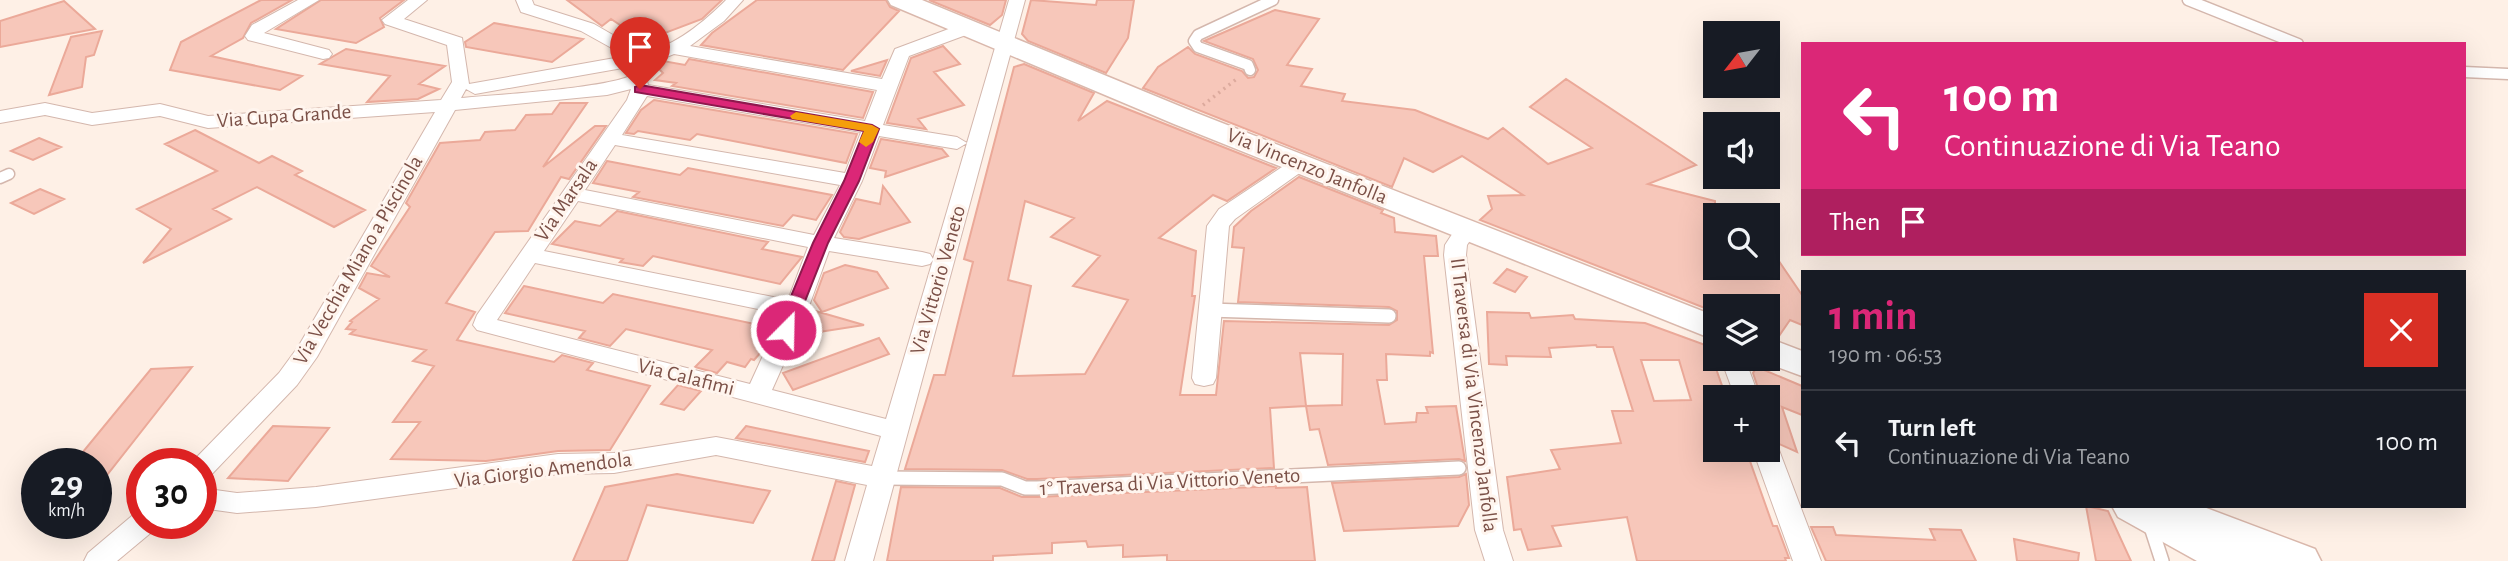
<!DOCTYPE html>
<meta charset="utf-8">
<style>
:root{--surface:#171b24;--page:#20242c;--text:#f1f3f6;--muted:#9ea1a6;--line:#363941;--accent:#db2777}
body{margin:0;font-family:"Alegreya Sans",sans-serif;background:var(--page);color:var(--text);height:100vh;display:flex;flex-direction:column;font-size:26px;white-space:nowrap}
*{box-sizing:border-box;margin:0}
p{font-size:23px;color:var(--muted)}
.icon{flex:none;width:38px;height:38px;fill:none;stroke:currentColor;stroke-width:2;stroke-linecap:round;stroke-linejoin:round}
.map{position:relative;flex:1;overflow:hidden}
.drawer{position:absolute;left:1801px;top:270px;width:665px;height:238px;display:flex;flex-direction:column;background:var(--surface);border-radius:0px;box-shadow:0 7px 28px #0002}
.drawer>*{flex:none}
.top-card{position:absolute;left:1801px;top:42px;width:665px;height:214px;border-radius:0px;box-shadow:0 7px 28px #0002;background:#db2777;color:#fff;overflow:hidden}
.needle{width:46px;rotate:239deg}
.fabs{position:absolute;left:1703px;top:21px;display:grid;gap:14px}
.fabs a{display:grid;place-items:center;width:77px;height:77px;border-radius:0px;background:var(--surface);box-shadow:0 7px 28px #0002;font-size:35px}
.speed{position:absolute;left:21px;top:448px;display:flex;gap:14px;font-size:35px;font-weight:700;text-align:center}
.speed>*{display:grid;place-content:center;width:91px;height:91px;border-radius:50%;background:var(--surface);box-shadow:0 7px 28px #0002;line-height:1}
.speed small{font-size:18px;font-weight:400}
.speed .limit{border:10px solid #d22;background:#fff;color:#111}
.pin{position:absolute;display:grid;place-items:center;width:60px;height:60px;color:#fff;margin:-72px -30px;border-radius:50% 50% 50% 0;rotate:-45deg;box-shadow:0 0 7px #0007}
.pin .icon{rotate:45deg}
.me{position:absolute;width:77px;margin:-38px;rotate:23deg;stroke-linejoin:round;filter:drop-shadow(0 0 5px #0008)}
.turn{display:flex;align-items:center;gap:24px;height:147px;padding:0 28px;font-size:32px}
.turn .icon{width:91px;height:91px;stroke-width:2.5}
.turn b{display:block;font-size:49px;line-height:60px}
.then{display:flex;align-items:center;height:66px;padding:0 28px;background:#0003;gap:14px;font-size:26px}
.round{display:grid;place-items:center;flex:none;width:74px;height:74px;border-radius:0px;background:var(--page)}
.overview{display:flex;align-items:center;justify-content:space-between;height:119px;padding:0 28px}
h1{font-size:42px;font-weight:700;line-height:52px;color:var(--accent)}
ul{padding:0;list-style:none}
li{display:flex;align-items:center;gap:21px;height:105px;padding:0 28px;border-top:2px solid var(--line)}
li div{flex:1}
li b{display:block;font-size:26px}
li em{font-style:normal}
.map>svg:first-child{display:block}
.building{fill:#f7c7ba;stroke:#eba999;stroke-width:2;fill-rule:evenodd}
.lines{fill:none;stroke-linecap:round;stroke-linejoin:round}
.service-far1-casing{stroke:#d4b7ad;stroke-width:13}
.service-casing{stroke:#d4b7ad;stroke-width:16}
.minor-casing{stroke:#d4b7ad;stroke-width:2}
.secondary-casing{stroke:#dab8ac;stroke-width:3}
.path{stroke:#dcaa9d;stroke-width:3.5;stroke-dasharray:2 4.5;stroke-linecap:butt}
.service-far1{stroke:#fff;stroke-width:10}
.service{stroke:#fff;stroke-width:13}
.minor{fill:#fff;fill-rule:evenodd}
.secondary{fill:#fff;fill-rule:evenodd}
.route{fill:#db2777;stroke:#8e194d;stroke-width:2}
.slow{fill:#f59e0b}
.labels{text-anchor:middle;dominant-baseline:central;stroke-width:6;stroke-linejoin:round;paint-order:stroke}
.street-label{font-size:21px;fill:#7b5047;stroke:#fff5ee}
</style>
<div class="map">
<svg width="2508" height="561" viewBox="0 0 2508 561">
<rect width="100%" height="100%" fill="#fef0e6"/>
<!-- building -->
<path class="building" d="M261 0H292L251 23 243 38 211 56 302 76 280 90 170 70 181 42Z
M321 0H404L380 18 384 27 356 43 276 29Z
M567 0H722L702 19 644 41 611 19 602 26Z
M757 0H886L890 7 899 11 843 70 701 45 712 33Z
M929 0H1006L1002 15 990 25Z
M1031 0 1096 5 1097 0H1134L1128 38 1106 73 1028 41 1022 34Z
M64 1 95 29 0 47V21Z
M1275 10 1319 19 1287 65 1312 69 1301 86 1345 94 1342 101 1415 110 1488 139 1503 128 1548 164 1592 148 1530 107 1566 79 1696 165 1648 184 1715 201V268H1768V245L1802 295V325L1790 320 1777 339 1768 336V306H1715V312L1480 220 1492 209 1488 196 1523 195 1462 156 1433 172 1404 158 1392 187 1143 88 1158 67 1188 47 1195 54 1242 71 1248 78 1254 77 1258 70 1253 59 1204 41Z
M494 23 583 39 552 62 466 47 465 42Z
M102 31 94 55 86 57 82 87 49 95 71 37Z
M943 46 960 64 934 72 964 105 918 119 926 129 887 123 911 58Z
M346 49 445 66 419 84 439 89 418 99 367 102 390 76 320 64Z
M689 59 873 92 863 118 672 86 676 83 655 80 663 73 655 65 663 61 685 65Z
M887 60 880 76 851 71Z
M1024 64 1094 93 1078 121 1107 101 1276 168 1227 201 1213 195 1159 238 1196 251 1192 296H1195L1180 395H1216L1224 321 1389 325 1397 320V311L1389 307 1238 302 1244 248 1232 247 1234 227 1251 211 1299 177 1383 210 1381 213 1394 218 1395 232 1436 236 1438 256H1424L1433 353 1430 352V356L1386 354 1387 380H1377L1385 424 1416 422 1417 413H1428L1426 407 1456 406 1465 461 1459 459 1328 465 1319 429 1310 430 1306 406 1342 405 1343 354 1300 353 1306 406 1270 408 1274 468 1037 479H1027L1002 470 905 469 934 375H945L973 262 964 259 1014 67ZM1025 201 1074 218 1051 237 1100 256 1073 286 1128 300 1085 374 1013 376 1031 286 1008 280Z
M654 100 857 134 846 163 697 134 690 140 638 131 634 134 626 133 641 110Z
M560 103H587L543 167 595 126H606L569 179 561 177 528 231 495 232 446 303 475 312 457 340 554 362 562 355 593 363 587 370 650 386 610 450 558 451 486 461 391 459 420 422H393L434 366 413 361 426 350 350 334 355 330 346 329 352 322 350 321 379 299 359 288 367 273 390 277 371 266 410 207 406 203 440 143 480 140 485 132 515 130 526 115 552 114Z
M195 130 259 163 272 156 302 171 295 175 365 210 334 227 257 187 213 209 231 219 143 263 171 229 137 209 217 171 165 144Z
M39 138 61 147 33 160 11 151Z
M881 139 942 149 948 156 885 177 886 171 870 168Z
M607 161 680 175 688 168 832 195 816 220 793 215 783 226 633 197 639 192 593 183Z
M883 186 910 222 859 239 844 237 840 232 856 199 880 204Z
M40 189 64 199 34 214 11 203Z
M617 211 768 242 762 249 802 257 780 284 653 256 643 266 620 262 623 259 552 244 575 221 600 226Z
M845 265 877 272 888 288 822 312 814 300 824 273Z
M1507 269 1527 277 1515 292 1494 283Z
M524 286 603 303 613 294 773 328 763 350 754 360 751 359 745 367 727 362 717 373 695 367 712 350 626 329 610 346 579 338 585 331 505 313Z
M812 310 864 325 800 335Z
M1487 312 1529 313 1531 318 1573 315 1575 319 1645 323 1708 346 1726 397H1715V450H1746L1773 526H1777L1789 558H1785L1786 561H1637L1627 517 1552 526 1561 546 1528 550 1521 529 1514 530 1507 477 1560 469 1551 450 1621 443 1612 411H1633L1613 347H1597L1596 345 1549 348 1551 357 1506 356 1507 365 1489 364ZM1641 360H1679L1691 400 1654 401Z
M879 338 889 354 793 390 783 373Z
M192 367 96 489V464H73L151 369Z
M1757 367 1802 386V415L1782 407 1797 452 1768 439V397H1761L1753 373Z
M678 385 701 391 684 410 661 404Z
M273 426 329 428 288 481 228 478Z
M746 426 869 451 865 462 736 438Z
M677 474 770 491 753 523 647 505 627 561H573L605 487Z
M1466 474 1469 505 1458 526 1344 531 1332 483 1459 477Z
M836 481 855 485 834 561H812Z
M1276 486V488L1307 487 1315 561H1167V555L1123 557V545L1088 547 1086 541 1052 543V553L993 556V561H887L901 487 1000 488 1022 497H1037Z
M2086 506 2108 511 2131 561H2096Z
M1811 527H1833L1836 535 1935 540 1930 529 1961 530 1976 561H1826Z
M2014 539 2079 553 2078 561H2017Z"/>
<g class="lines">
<!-- service-far1 casing -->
<g class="service-far1-casing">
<path id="service-far1" d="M2188 0 2298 44
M1250 70 1248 65 1198 47 1194 41 1198 35 1273 0
M2464 72 2508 74
M0 178 9 174"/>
</g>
<!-- service casing -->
<g class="service-casing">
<path id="service" d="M1209 310 1389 316
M881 478 1002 479 1025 488H1037L1459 468
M2149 521 2162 561"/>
</g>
<!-- minor casing -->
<g class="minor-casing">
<path id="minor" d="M298 0H319L264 33 329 50 332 54 329 58 323 59 248 40 245 36 252 25Z
M408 0H427L404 19 462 38 469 84 626 56 581 31 521 12 516 0H532L534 5 594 24 644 53C675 46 704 22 726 0H743L724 21 690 46 882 79 895 49 962 24H974L977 28 974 32 909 56 883 125 957 137 967 143 1009 0H1025L873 561H845L867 485 716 455 614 473 558 474 316 507 237 513 201 508V488L237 493 316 487 558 454 614 453 716 437 872 466 881 436 477 330 473 325 477 315 627 100 631 89 607 95 455 110 317 357 297 385 210 476 201 479V464L192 462 279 373 298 347 435 112 208 128 160 116 92 125 45 115 0 123V111L45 103 92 113 160 104 208 116 441 100 452 82 447 45 385 24 382 20ZM674 54 877 90 865 121 648 85 647 81 654 72 652 63ZM634 66 636 72C623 88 490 95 461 98L466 89 475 94ZM647 96 861 132 845 173 622 135ZM879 136 957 149 967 143 933 259 930 254 922 252 834 238 862 181ZM615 145 840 185 814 235 585 190ZM578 201 808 247 788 300 544 251ZM829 251 922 266 930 264 933 260 886 419 772 390 808 309ZM535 263 782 314 750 384 497 320Z
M1301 157 1308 159 1311 163 1308 167 1235 219 1229 226 1216 378 1213 384 1204 386 1195 384 1192 378 1207 226 1219 209 1294 159Z
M1466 223 1474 225 1477 230 1467 245 1466 255 1503 530 1513 561H1485L1475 530 1444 255 1445 245 1458 225Z
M1721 359H1745L1759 397H1735Z
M1768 441 1775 443 1779 450 1821 561H1793L1753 450H1768Z
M142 513V523H157L153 531 117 561H84L88 553 133 515Z"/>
</g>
<!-- secondary casing -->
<g class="secondary-casing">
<path id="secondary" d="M888 0H922L1194 112 1715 316V340L1174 124 891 5Z
M1768 338 1802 351V376L1756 359H1768Z
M2112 506H2201L2315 549 2321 561H2197L2118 517Z"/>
</g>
<!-- path -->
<path class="path" d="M1203 105 1238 78"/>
<!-- service-far1 -->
<use href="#service-far1" class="service-far1"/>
<!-- service -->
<use href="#service" class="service"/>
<!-- minor -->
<use href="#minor" class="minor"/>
<!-- secondary -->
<use href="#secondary" class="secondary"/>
</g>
<!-- route -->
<path class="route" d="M640 85 872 125 879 129 859 181 828 243 792 334H780L777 330 813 243 844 181 864 131 635 92V87Z"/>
<!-- slow -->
<path class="slow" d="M796 112 872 125 879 129 873 142 866 147 859 142 864 131 792 119 790 116Z"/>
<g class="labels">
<!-- street labels -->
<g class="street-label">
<text transform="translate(284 116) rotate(-4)">Via Cupa Grande</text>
<text transform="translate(1307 166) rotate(22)">Via Vincenzo Janfolla</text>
<text transform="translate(566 200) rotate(-56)">Via Marsala</text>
<text transform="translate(358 260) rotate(-60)">Via Vecchia Miano a Piscinola</text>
<text transform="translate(938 280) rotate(-74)">Via Vittorio Veneto</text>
<text transform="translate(686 377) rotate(14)">Via Calafimi</text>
<text transform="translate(1474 395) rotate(83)">II Traversa di Via Vincenzo Janfolla</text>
<text transform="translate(543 470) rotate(-7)">Via Giorgio Amendola</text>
<text transform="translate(1170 482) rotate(-3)">1° Traversa di Via Vittorio Veneto</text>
</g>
</g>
</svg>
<div class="fabs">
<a><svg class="needle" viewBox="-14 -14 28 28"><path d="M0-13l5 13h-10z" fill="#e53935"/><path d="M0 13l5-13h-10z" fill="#9ea1a6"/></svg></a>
<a><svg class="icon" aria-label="sound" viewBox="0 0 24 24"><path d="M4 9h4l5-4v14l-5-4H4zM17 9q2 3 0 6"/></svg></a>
<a><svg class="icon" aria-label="search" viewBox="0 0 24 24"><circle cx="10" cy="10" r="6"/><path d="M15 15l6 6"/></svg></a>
<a><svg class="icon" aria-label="layers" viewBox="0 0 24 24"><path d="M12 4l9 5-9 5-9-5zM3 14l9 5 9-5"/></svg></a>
<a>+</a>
</div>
<div class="speed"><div>29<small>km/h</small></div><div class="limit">30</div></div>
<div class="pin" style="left:640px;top:89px;background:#d93025"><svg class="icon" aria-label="arrive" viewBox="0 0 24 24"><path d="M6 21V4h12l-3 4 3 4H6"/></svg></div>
<svg class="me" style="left:786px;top:330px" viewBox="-20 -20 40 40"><circle r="17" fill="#db2777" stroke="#fff" stroke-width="3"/><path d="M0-11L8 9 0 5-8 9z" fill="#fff"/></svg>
<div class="top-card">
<div class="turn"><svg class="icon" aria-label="left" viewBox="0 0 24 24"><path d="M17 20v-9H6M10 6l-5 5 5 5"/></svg><div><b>100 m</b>Continuazione di Via Teano</div></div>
<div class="then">Then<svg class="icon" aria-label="arrive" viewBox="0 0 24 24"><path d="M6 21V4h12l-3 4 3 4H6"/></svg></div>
</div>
<section class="drawer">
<div class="overview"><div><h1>1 min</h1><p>190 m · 06:53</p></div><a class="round" style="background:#d93025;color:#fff"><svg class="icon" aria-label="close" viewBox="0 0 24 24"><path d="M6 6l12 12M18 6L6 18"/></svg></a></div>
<ul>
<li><svg class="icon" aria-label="left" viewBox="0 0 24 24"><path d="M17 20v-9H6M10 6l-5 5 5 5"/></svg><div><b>Turn left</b><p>Continuazione di Via Teano</p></div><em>100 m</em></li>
</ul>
</section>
</div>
